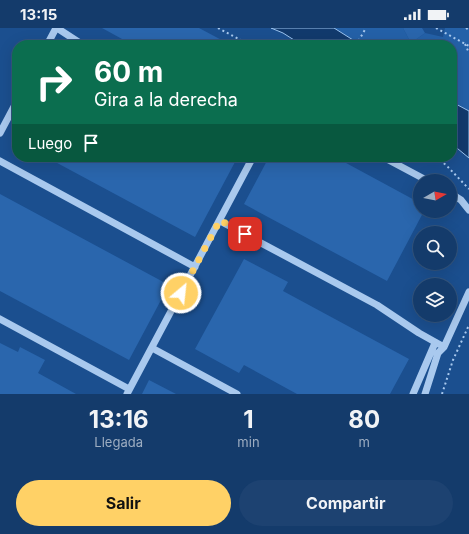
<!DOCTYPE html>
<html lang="es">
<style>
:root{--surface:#143b6b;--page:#1d4271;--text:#f1f3f6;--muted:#9dadc1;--line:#33557e;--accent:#ffd166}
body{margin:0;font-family:Inter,sans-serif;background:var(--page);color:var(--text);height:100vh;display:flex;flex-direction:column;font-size:15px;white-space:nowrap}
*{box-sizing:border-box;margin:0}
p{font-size:13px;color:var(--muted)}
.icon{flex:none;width:22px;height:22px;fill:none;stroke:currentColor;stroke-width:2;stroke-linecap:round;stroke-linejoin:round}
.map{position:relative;height:366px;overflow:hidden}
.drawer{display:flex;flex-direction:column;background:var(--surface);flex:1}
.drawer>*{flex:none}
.banner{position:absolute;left:12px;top:12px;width:445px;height:122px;border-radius:16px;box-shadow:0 4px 16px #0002,0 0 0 1px var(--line);background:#0b6e4f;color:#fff;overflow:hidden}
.needle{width:26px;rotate:81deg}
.fabs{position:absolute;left:413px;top:146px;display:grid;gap:8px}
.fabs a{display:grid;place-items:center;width:44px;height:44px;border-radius:50%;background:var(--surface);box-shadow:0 4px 16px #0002,0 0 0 1px var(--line);font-size:20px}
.pin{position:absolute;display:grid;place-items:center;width:34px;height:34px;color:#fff;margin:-17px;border-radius:8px;box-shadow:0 2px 6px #0006}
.me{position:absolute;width:44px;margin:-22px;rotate:28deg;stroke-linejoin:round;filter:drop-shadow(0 0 3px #0008)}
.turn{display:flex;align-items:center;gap:14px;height:84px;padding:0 16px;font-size:18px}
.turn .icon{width:52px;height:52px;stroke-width:2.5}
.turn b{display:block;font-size:28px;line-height:34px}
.then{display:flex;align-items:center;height:38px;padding:0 16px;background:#0003;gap:8px;font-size:15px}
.eta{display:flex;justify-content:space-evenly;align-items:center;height:68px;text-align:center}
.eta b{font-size:24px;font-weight:700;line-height:28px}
.cta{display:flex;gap:8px;margin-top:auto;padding:8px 16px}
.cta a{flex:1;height:46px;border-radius:24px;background:var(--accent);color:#111;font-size:16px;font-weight:700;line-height:46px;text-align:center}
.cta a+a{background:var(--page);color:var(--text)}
.status{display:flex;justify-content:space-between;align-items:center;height:28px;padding:0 20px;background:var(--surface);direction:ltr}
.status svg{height:11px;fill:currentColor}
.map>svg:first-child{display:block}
.green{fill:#2461a8}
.water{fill:#123a6d;stroke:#9cc4f0}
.building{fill:#2a66ad}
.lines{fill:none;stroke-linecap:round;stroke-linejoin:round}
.path{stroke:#a9c9ee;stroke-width:2;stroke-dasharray:2 3;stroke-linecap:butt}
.minor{stroke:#a9c9ee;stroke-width:7}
.route{stroke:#ffd166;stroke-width:7;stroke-dasharray:0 12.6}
</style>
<div class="status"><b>13:15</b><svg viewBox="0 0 49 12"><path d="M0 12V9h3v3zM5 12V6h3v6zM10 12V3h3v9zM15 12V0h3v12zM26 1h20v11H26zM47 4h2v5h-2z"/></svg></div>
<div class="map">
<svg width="469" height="366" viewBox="0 0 469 366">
<rect width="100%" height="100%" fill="#1b4f8f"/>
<!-- green -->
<path class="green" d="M334 0H403L411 15 425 5 443 9 445 0H469V83L452 74V17H361Z"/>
<!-- water -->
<path class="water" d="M271 0H334L361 17H302L283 5Z
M452 74 469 83V130L452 116Z"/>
<!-- building -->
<path class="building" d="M102 0H199L231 17H133Z
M403 0H422L425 5 411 15Z
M46 129H225L235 134 195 209Z
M269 129H335L420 175V183H424L387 253 244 176Z
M0 166 169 257 129 332 0 263Z
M244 231 288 254 283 263 409 331 390 366H297L244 337 239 345 195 321Z
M0 315 18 324 20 319 45 332 38 345 76 366H0Z
M149 352 176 366H142Z"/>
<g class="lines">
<!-- path -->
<path class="path" d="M218 0 250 17
M436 0 469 18
M466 0 469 2
M465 16 469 25
M356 17 366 0
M436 129 446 137 469 161
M442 366 453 332 469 297"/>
<!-- minor -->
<path class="minor" d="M57 0 83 17
M47 17 56 0
M0 105 17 73
M383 129 428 153
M0 133 195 239
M450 165 461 172 469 182
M220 193 377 277 419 305 444 319
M0 291 129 361
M152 320 237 366
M127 366 253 129
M413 366 435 315
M425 366 438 325 444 319 469 264"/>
</g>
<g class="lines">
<!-- route -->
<path class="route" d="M181 265 220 192 245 206"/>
</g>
</svg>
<div class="fabs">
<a><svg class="needle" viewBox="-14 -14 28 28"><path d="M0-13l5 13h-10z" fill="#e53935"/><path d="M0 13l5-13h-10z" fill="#9dadc1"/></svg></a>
<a><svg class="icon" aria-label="search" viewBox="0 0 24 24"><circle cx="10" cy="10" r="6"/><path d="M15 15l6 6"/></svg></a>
<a><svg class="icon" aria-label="layers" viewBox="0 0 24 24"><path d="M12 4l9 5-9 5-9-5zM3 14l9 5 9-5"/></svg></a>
</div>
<div class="pin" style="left:245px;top:206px;background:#d93025"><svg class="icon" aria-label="arrive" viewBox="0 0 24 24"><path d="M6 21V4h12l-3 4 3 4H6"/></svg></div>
<svg class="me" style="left:181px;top:265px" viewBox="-20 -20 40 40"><circle r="17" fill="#ffd166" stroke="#fff" stroke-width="3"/><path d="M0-11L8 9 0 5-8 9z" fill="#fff"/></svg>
<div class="banner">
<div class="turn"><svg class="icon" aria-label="right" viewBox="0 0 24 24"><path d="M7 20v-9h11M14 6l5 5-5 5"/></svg><div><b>60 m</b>Gira a la derecha</div></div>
<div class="then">Luego<svg class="icon" aria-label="arrive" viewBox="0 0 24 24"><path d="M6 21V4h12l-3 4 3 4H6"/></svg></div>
</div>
</div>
<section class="drawer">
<div class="eta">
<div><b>13:16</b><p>Llegada</p></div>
<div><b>1</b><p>min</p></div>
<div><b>80</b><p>m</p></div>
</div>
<div class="cta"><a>Salir</a><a>Compartir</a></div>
</section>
